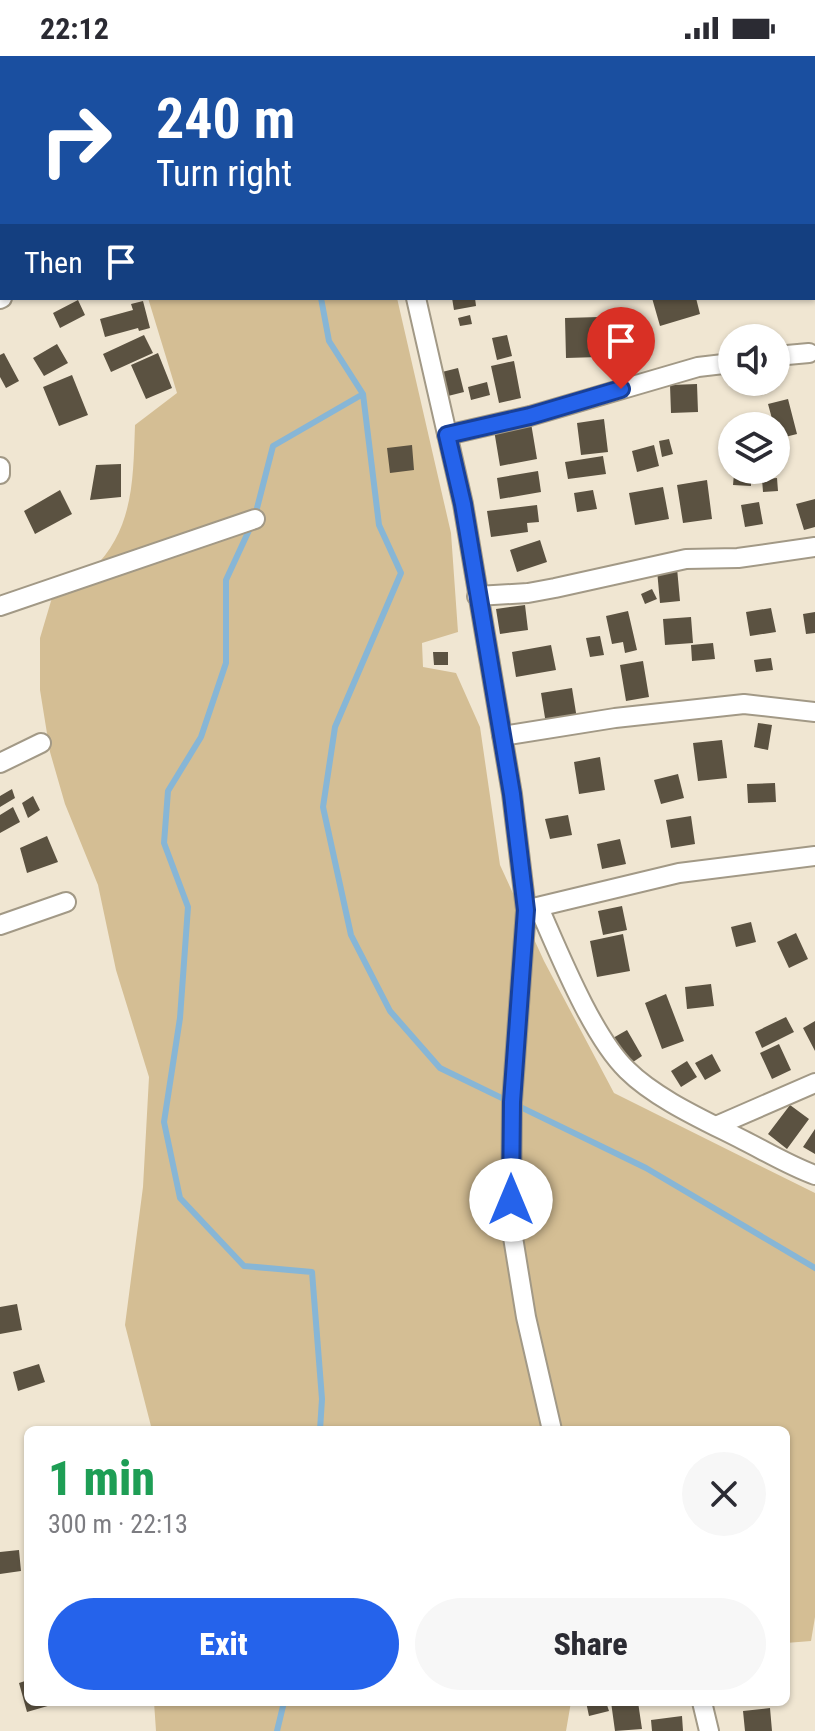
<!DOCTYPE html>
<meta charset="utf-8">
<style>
:root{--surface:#fff;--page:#f7f7f7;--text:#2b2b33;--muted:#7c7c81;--accent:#2563eb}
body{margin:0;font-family:"Roboto Condensed",sans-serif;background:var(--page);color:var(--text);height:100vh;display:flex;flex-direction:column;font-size:30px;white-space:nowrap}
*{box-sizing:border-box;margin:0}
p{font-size:26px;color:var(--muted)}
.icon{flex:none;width:44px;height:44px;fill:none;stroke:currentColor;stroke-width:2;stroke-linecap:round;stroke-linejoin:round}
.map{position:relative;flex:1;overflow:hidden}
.details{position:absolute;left:24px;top:1370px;width:766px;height:280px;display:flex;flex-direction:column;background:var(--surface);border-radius:12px;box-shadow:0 2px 6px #0004}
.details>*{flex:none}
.banner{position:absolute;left:0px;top:0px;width:816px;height:244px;box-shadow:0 2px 6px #0004;background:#1a4fa0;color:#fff;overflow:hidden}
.buttons{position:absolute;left:718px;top:268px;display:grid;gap:16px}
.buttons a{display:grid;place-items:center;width:72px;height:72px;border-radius:50%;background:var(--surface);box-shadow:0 2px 6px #0004;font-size:40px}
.pin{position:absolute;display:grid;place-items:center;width:68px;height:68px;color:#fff;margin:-82px -34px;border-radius:50% 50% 50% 0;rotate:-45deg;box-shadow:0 0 8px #0007}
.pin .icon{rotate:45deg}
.me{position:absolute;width:88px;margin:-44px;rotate:0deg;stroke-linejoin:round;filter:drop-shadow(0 0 6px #0008)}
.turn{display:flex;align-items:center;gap:28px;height:168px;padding:0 24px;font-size:36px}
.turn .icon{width:104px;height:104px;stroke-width:2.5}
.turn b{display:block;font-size:56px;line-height:68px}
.then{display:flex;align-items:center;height:76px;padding:0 24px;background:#0003;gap:16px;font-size:30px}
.round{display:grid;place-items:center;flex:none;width:84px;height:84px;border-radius:42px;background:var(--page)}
.summary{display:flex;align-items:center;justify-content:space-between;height:136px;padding:0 24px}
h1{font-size:48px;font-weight:800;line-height:60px;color:#1e9e55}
.button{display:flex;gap:16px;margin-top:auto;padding:16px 24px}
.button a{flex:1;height:92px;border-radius:48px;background:var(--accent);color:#fff;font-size:32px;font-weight:800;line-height:92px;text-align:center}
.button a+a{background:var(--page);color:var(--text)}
.status{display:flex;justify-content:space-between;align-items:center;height:56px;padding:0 40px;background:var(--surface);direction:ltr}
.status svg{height:22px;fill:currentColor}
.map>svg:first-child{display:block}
.green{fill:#d4be94}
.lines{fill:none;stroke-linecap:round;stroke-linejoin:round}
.stream{stroke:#87b6d6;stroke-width:6}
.building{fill:#5b5241}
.minor-casing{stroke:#a29986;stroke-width:22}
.minor{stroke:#fff;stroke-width:18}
.route-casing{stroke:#184099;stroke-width:20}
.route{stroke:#2563eb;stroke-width:14}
</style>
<div class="status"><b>22:12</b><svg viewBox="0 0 49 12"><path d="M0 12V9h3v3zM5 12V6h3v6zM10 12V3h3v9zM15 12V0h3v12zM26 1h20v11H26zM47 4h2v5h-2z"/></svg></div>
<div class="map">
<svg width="815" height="1675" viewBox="0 0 815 1675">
<rect width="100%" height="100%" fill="#f0e6d2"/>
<!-- green -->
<path class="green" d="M121 0H344V2H119Z
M148 242H397L451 477 458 576 422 587 423 611 456 617 480 671 500 809 544 905 614 1037 815 1137V1561L811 1585 786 1587V1374H152L125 1269 143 1131 149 1021 116 914 98 829 65 748 50 696 40 634V582L54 535C66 529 83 524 92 514 134 473 133 424 135 369L177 337Z
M154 1646H571L566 1675H156Z"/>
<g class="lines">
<!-- stream -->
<path class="stream" d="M256 0V2
M321 242 329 285 363 338 379 469 401 517 335 671 323 751 351 879 390 955 440 1012 646 1112 815 1212
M255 460 273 390 363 338
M251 470 226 524V607L201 681 168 735 164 787 188 851 180 962 164 1066 180 1142 244 1210 312 1216 322 1343 320 1374
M277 1675 284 1646"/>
</g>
<!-- building -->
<path class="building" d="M452 242H475L476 250 454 254Z
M652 242H696L700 258 660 270Z
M78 244 85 259 60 272 53 257Z
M143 245 150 272 139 275 138 272 105 281 100 263 133 254 131 248Z
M470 259 472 268 460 270 458 262Z
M599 261V301L566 302 565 262Z
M144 279 153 297 111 316 103 298Z
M507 279 512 300 497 304 492 282Z
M57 288 68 307 44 320 33 302Z
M4 297 19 325 6 332 0 321V299Z
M158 297 172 332 146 343 131 309Z
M514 305 521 342 499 347 491 310Z
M458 312 464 336 448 340 442 316Z
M72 319 88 359 59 370 43 331Z
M487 326 490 339 471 344 468 331Z
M697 328 698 356 671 357 670 329Z
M788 343 797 378 777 383 776 370H774L768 348Z
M604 363 608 396 581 399 577 367Z
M531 367 537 403 500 410 494 374Z
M669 383 673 398 662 401 659 385Z
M412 389 414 414 390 417 387 392Z
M654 389 659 410 637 416 632 395Z
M603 400 606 418 568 423 565 406Z
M121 408V441L90 444 96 409Z
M538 415 541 436 500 443 497 422Z
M734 418 751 419V430L733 429Z
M777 422 778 435 763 436 762 423Z
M707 424 712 463 683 467 677 429Z
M663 431 669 463 635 469 629 437Z
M60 434 72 458 35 478 24 455Z
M593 434 597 453 577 456 574 437Z
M815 443V471L804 474 796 448Z
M759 446 763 468 745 471 741 449Z
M537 449 539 466 527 467 528 476 491 481 487 455Z
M540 484 547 506 517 516 510 494Z
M677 512 680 545 660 547 657 514Z
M652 533 657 543 645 548 641 538Z
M525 549 528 574 500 578 496 553Z
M771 552 776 576 750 580 746 556Z
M628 555 637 594 625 597 623 586 612 588 606 560Z
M815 556V577L806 578 803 558Z
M691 561 693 587 665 589 663 563Z
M600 580 604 599 590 601 586 582Z
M713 587 715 603 692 605 691 589Z
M551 589 556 614 516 621 512 596Z
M433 596H448V609H434Z
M771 602 773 614 756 616 754 604Z
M643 605 649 641 626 645 620 609Z
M572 632 577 663 546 668 541 637Z
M758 667 772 669 768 694 754 691Z
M722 684 727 722 698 725 693 687Z
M600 701 605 734 579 738 574 706Z
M678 718 684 742 661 748 654 724Z
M775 727 776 746 748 747 747 728Z
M12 733 15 742 0 751V740Z
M33 740 40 754 28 762 22 747Z
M13 751 20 766 0 777V759Z
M568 759 572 779 550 783 545 763Z
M691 760 695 788 671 792 666 764Z
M47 780 58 806 27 817 20 792Z
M620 783 626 808 602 813 597 788Z
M622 850 627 874 603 879 598 855Z
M751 866 756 886 736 891 731 871Z
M796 877 808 903 789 912 777 886Z
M623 878 630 915 597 921 590 885Z
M711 928 714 950 687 953 685 931Z
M666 938 684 985 662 993 645 947Z
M786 961 794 976 762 992 755 976Z
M815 965V995L803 972Z
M627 974 642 1000 630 1008 613 982Z
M779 988 791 1014 772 1023 760 997Z
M712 998 721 1015 705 1024 695 1007Z
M687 1005 697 1021 681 1031 671 1015Z
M790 1049 809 1063 787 1093 768 1078Z
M815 1073V1098L803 1091Z
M17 1248 22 1274 0 1278V1251Z
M39 1308 45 1326 18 1335 13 1316Z
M19 1494 21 1515 0 1518V1496Z
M28 1624V1646L58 1647 27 1656 19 1627Z
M586 1646H606L609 1655 589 1660Z
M611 1646H638L642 1673 615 1675Z
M770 1652 772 1675H745L743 1655Z
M682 1660 683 1675H652L651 1664Z"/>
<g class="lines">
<!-- minor casing -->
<g class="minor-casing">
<path id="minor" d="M370 0V2
M452 2 456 0
M814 53H815
M0 62 2 61
M416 242 463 448 512 738 526 854 512 1046 511 1169 526 1261 552 1374
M0 243 2 242
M776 300 809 297
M447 379 530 360 698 311 732 307
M0 411V418
M477 540 528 537 555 532 686 503 738 502 815 491
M0 550 255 463
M502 680 615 662 744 648 815 656
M0 707 41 687
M539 852C559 897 592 980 627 1014 656 1043 706 1065 743 1084 767 1096 790 1110 815 1119
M529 853 679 817 815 800
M0 869 66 846
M716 1070 815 1027
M702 1646 709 1675"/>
</g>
<!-- minor -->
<use href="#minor" class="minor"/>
</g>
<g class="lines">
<!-- route casing -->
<g class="route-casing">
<path id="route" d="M511 1144 512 1046 526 854 512 738 463 448 447 379 530 360 621 333"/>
</g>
<!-- route -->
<use href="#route" class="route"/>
</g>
</svg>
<div class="buttons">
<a><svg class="icon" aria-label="sound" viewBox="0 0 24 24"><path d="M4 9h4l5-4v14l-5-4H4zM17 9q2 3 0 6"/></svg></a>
<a><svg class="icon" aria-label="layers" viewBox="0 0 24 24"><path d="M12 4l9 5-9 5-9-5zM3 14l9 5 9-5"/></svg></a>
</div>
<div class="pin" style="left:621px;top:333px;background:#d93025"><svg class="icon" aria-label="arrive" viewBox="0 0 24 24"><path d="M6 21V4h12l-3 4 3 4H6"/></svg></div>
<svg class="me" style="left:511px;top:1144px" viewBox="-20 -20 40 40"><circle r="19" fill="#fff"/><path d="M0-13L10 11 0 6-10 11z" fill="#2563eb"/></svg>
<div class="banner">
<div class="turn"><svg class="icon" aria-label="right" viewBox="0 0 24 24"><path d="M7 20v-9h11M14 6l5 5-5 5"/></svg><div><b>240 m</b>Turn right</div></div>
<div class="then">Then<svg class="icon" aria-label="arrive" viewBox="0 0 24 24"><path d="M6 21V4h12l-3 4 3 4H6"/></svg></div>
</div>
<section class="details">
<div class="summary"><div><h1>1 min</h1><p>300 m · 22:13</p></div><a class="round"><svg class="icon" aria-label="close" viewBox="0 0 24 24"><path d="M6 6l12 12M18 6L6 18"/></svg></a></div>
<div class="button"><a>Exit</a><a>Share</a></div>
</section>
</div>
